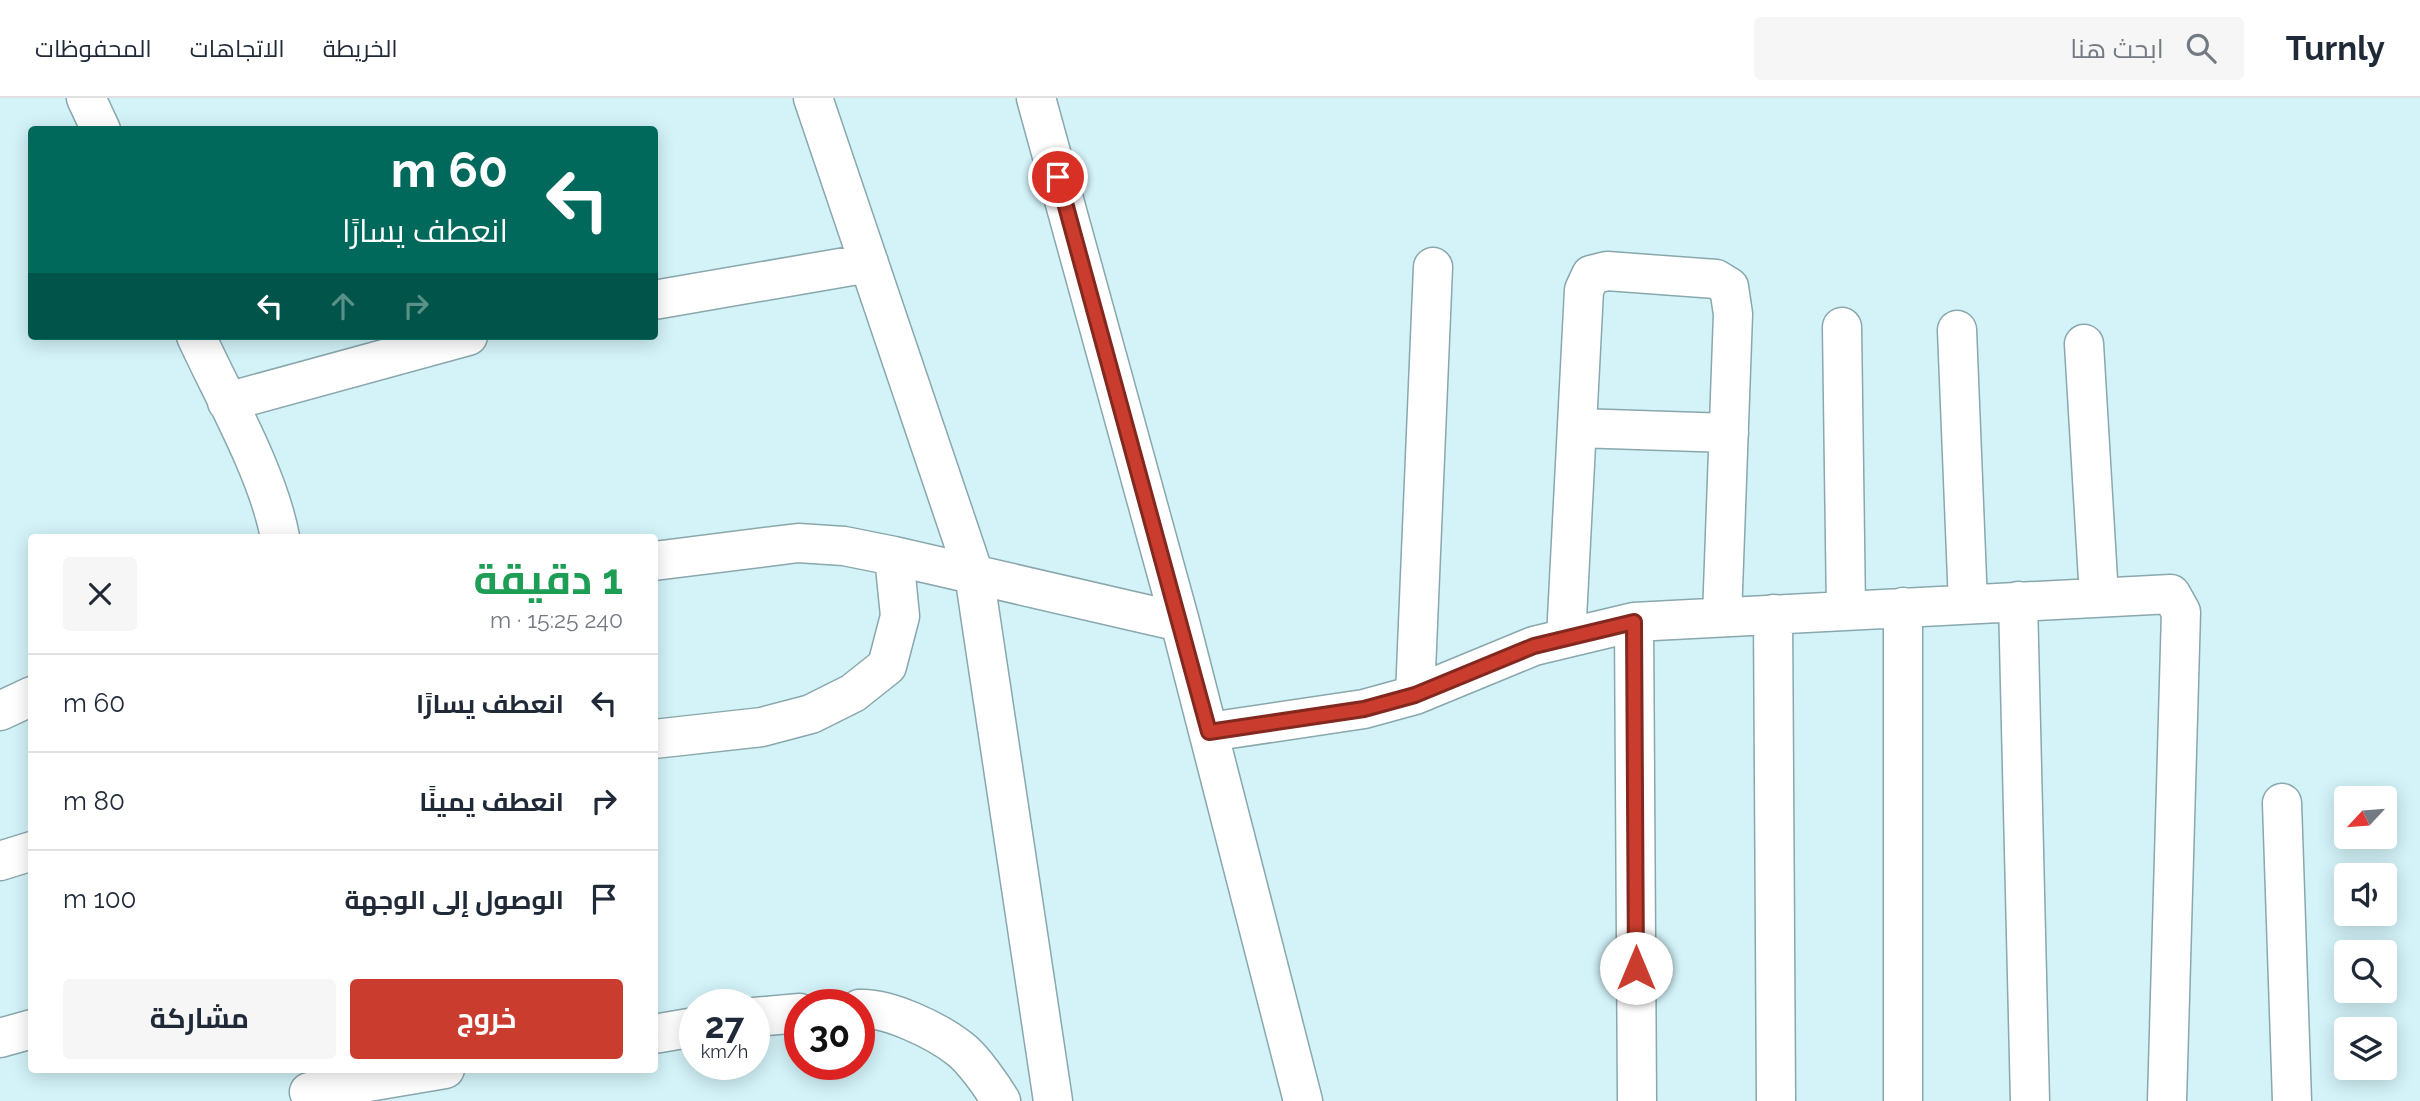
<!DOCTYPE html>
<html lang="ar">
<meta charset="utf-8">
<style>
:root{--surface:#fff;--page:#f6f6f7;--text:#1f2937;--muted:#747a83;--line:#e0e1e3;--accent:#ca3d2e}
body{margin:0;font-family:Raleway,Cairo,sans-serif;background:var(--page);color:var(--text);direction:rtl;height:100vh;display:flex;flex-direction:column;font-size:26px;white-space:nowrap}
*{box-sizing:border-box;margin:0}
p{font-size:23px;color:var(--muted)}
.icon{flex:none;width:38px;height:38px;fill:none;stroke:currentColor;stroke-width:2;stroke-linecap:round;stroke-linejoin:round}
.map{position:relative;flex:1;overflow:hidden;direction:ltr}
.drawer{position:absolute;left:28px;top:436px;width:630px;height:539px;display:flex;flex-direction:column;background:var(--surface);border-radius:7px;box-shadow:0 4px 18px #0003;direction:rtl}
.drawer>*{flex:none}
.guide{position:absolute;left:28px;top:28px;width:630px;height:214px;border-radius:7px;box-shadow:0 4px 18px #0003;direction:rtl;background:#00695c;color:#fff;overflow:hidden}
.needle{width:46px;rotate:244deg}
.controls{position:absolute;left:2334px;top:688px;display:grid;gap:14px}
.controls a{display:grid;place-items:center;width:63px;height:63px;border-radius:7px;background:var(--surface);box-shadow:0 4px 18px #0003;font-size:35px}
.speed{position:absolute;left:679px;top:891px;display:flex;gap:14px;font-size:35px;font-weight:700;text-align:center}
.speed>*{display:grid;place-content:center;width:91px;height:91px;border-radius:50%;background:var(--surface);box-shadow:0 4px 18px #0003;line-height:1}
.speed small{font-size:18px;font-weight:400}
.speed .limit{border:10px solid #d22;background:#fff;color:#111}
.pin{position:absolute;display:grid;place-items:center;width:60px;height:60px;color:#fff;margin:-30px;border:4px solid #fff;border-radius:50%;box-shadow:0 2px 7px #0007}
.me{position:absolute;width:77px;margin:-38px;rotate:0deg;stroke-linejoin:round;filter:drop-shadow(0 0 5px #0008)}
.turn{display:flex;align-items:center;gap:24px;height:147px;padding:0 35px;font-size:32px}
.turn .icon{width:91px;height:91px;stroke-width:2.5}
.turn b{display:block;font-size:49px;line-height:60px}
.lanes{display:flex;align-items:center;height:66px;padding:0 35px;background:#0003;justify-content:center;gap:35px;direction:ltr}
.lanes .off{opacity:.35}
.round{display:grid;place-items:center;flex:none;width:74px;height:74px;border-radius:7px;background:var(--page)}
.headline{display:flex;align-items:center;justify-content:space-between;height:119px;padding:0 35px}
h1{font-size:42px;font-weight:700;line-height:52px;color:#1e9e55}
.cta{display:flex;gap:14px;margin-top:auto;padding:14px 35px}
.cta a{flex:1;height:80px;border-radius:7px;background:var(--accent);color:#fff;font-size:28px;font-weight:700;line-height:80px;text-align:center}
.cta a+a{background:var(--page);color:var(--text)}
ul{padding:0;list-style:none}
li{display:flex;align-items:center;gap:21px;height:98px;padding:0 35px;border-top:2px solid var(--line)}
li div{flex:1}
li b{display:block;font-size:26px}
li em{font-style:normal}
header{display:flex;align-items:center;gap:42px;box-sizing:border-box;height:98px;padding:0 35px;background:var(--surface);border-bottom:2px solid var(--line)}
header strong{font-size:33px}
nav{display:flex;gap:38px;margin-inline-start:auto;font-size:24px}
.search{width:490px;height:63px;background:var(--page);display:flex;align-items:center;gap:18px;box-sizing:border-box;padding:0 24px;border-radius:7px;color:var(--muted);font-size:26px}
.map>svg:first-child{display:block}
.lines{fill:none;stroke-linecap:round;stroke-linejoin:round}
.minor-casing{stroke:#89a7ad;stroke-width:41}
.minor{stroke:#fff;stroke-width:38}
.route-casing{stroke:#83281e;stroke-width:18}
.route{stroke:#ca3d2e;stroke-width:12}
</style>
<header>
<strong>Turnly</strong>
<div class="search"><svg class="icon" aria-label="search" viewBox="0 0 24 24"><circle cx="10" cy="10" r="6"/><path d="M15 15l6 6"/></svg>ابحث هنا</div>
<nav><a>الخريطة</a><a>الاتجاهات</a><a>المحفوظات</a></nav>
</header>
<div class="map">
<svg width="2420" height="1003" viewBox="0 0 2420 1003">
<rect width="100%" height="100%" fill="#d3f3f9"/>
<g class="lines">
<!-- minor casing -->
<g class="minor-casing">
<path id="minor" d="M86 0 101 32
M813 0 974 476 1053 1003
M1036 0 1180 524 1303 1003
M654 202 869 165
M1842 229 1846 513
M1957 232 1968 506
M196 238C224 299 268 375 280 439
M2084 246 2099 499
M227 304 468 238
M1577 330 1729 335
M654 463 798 445 844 448 894 458 1180 524
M2018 503 2030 1003
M1903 509V1003
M1773 516 1776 1003
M1634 524 1637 1003
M1566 540 1584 192 1591 177 1607 173 1716 181 1729 189 1733 216 1722 519
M1415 597 1433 169
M0 613 32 598
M1209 634 1364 611 1415 597 1534 548 1634 524 2171 496 2181 514 2167 1003
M654 641 762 629 811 616 853 595 887 568 900 518 894 458
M2282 705 2292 1003
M0 763 32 753
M859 911C888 909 937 933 960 951 973 961 992 988 1001 1003
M754 919 800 915
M654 936 695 929
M0 940 32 931
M309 994 445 971"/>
</g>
<!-- minor -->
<use href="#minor" class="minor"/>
</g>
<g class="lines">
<!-- route casing -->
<g class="route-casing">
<path id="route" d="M1058 79 1209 634 1364 611 1415 597 1534 548 1634 524 1636 870"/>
</g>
<!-- route -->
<use href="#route" class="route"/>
</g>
</svg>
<div class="controls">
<a><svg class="needle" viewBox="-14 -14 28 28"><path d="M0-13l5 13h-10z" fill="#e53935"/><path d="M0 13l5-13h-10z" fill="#747a83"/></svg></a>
<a><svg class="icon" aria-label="sound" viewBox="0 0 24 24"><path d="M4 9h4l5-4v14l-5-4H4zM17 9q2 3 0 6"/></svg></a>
<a><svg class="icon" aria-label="search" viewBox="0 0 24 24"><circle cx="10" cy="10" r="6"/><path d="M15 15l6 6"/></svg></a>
<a><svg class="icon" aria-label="layers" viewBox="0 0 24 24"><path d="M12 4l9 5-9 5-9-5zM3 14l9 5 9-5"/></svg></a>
</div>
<div class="speed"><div>27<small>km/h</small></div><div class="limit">30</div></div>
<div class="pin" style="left:1058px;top:79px;background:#d93025"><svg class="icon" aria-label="arrive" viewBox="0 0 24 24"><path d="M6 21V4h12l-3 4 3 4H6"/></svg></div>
<svg class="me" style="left:1636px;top:870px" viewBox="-20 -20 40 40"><circle r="19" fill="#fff"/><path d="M0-13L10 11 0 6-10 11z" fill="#ca3d2e"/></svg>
<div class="guide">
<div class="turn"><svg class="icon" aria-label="left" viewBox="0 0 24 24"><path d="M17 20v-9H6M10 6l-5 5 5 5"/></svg><div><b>60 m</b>انعطف يسارًا</div></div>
<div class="lanes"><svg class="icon" aria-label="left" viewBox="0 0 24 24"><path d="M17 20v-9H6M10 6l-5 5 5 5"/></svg><svg class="icon off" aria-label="ahead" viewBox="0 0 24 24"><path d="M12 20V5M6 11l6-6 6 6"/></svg><svg class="icon off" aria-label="right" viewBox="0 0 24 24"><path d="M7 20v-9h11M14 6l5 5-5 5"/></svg></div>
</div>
<section class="drawer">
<div class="headline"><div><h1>1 دقيقة</h1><p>240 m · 15:25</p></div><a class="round"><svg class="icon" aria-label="close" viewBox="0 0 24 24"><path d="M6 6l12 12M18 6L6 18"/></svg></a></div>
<ul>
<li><svg class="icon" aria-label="left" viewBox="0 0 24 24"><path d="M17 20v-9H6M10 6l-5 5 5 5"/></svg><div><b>انعطف يسارًا</b></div><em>60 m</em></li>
<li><svg class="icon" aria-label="right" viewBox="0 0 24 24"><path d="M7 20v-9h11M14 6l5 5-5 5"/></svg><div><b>انعطف يمينًا</b></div><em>80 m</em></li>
<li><svg class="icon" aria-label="arrive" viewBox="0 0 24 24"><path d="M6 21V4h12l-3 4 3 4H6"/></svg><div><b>الوصول إلى الوجهة</b></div><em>100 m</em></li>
</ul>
<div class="cta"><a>خروج</a><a>مشاركة</a></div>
</section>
</div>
